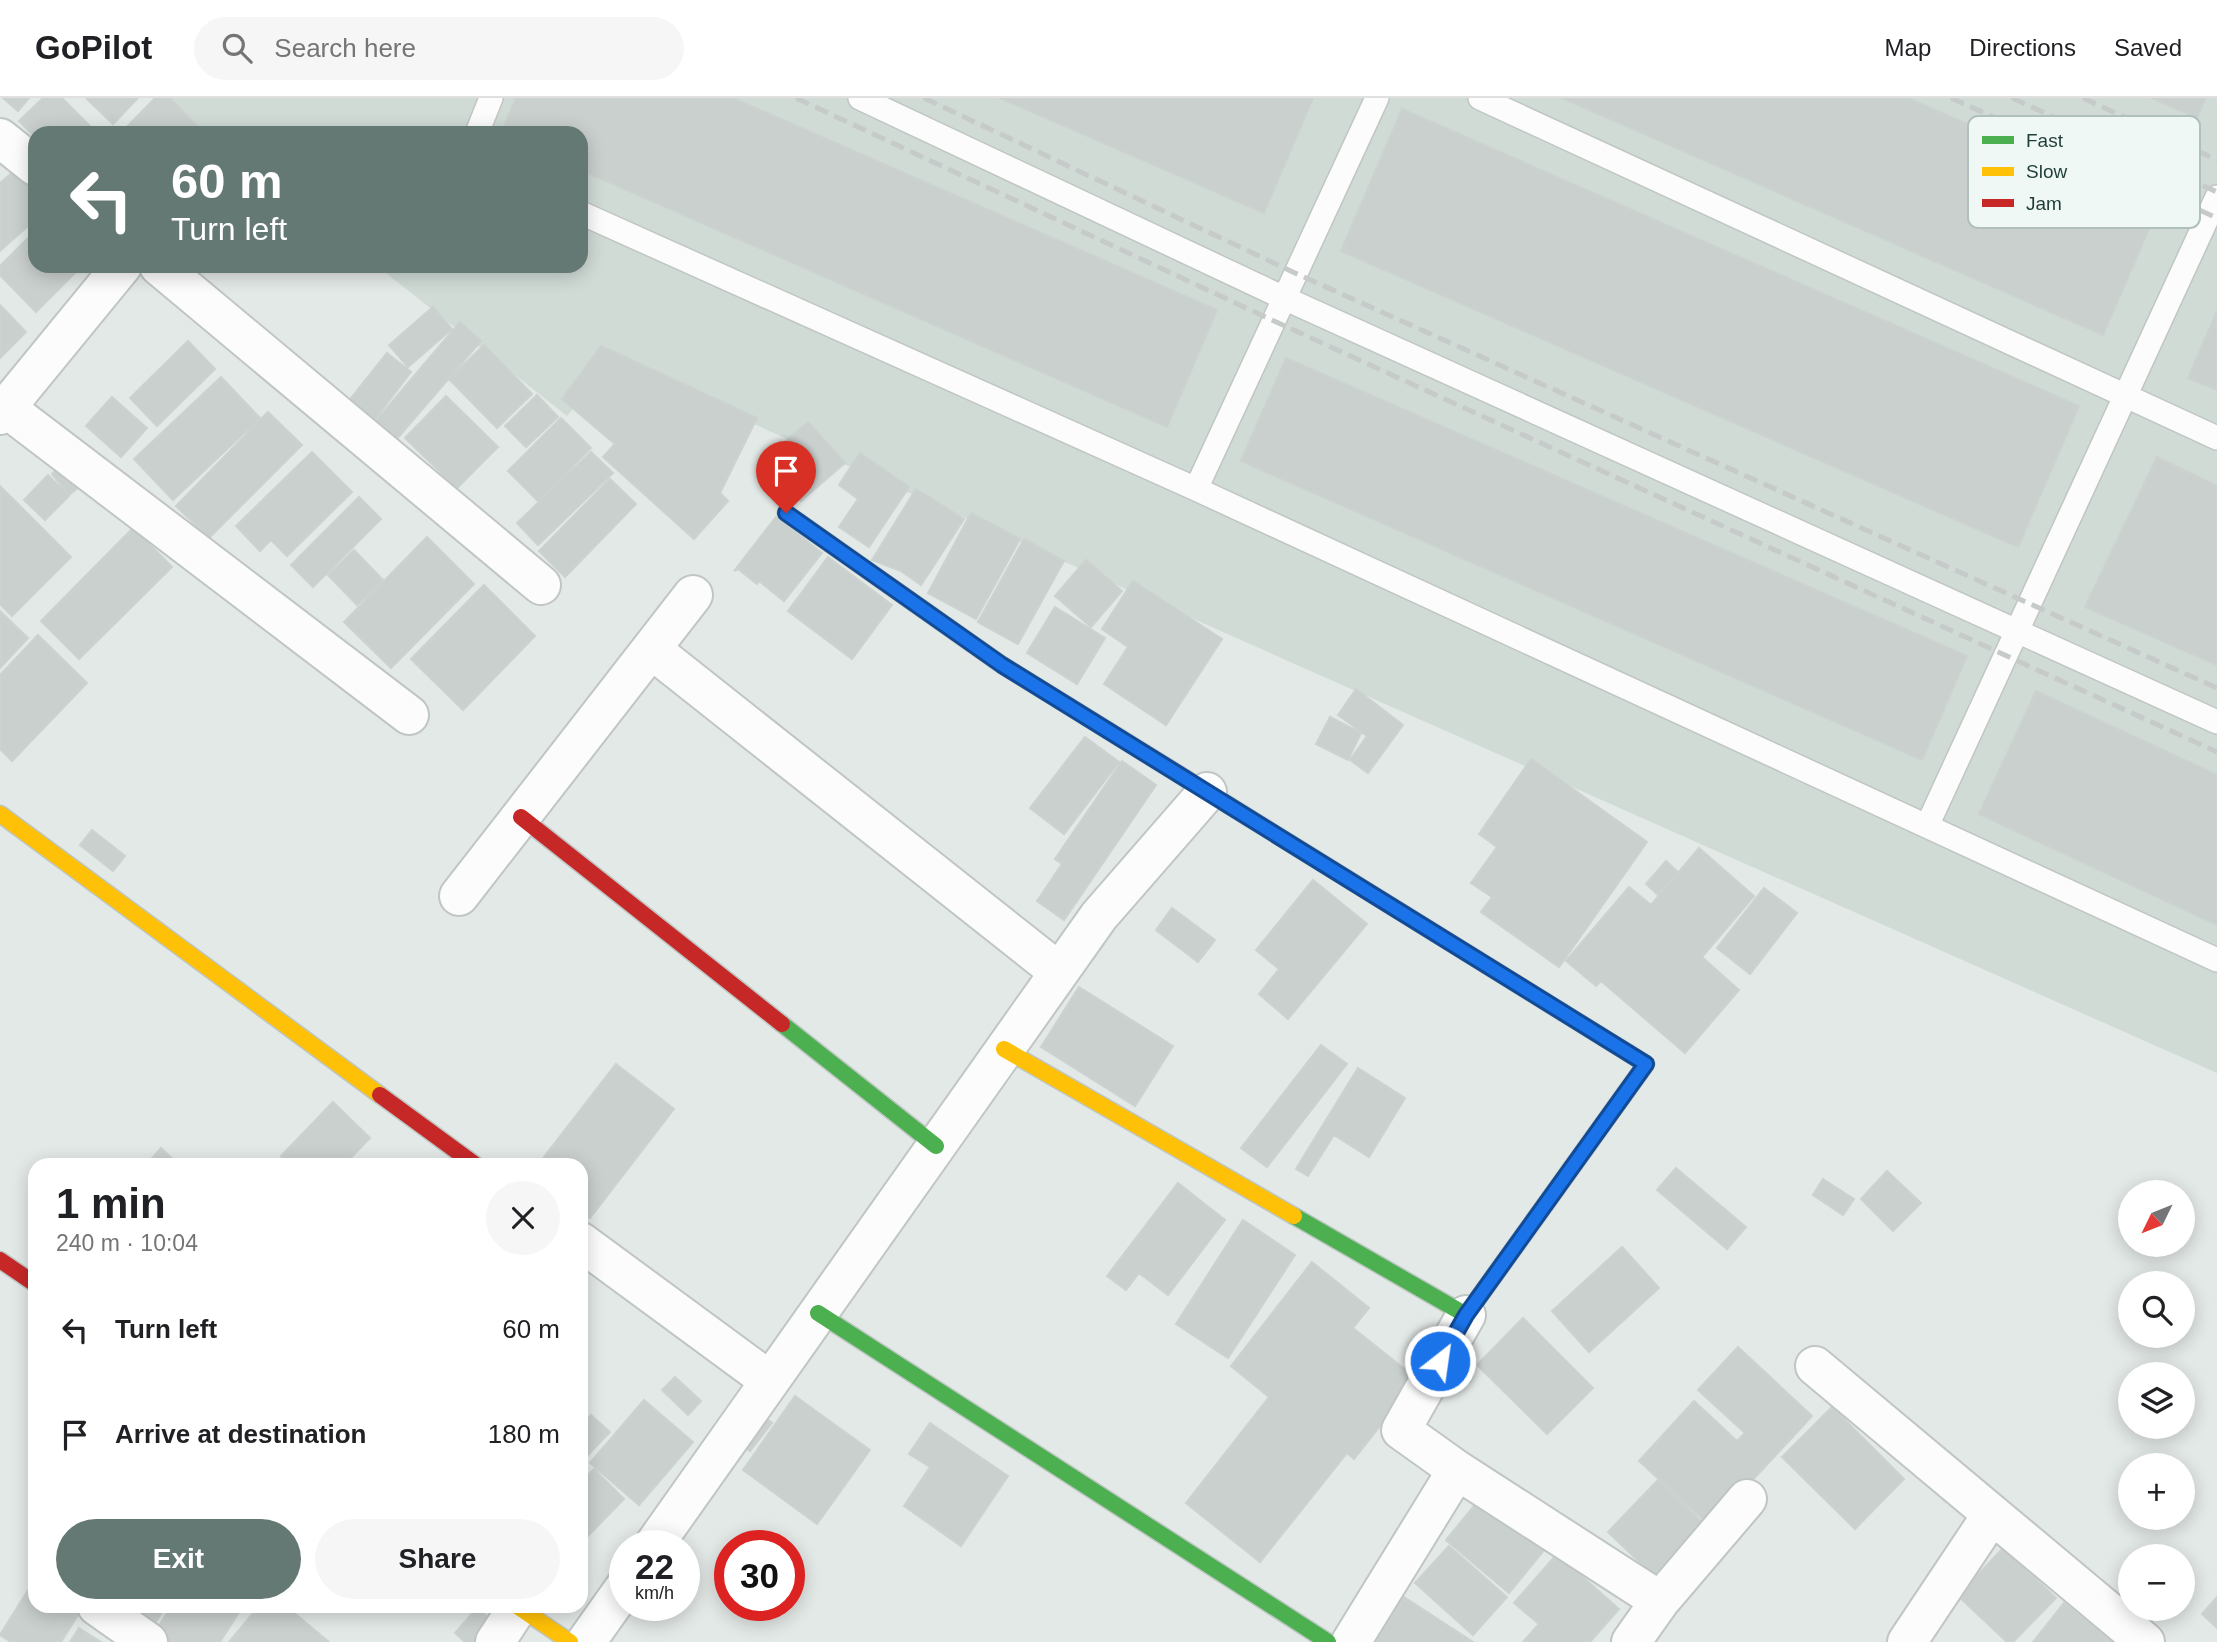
<!DOCTYPE html>
<meta charset="utf-8">
<style>
:root{--surface:#fff;--page:#f6f6f6;--text:#202124;--muted:#757577;--line:#e0e0e0;--accent:#647974}
body{margin:0;font-family:Arial,sans-serif;background:var(--page);color:var(--text);height:100vh;display:flex;flex-direction:column;font-size:26px;white-space:nowrap}
*{box-sizing:border-box;margin:0}
p{font-size:23px;color:var(--muted)}
.icon{flex:none;width:38px;height:38px;fill:none;stroke:currentColor;stroke-width:2;stroke-linecap:round;stroke-linejoin:round}
.map{position:relative;flex:1;overflow:hidden}
.panel{position:absolute;left:28px;top:1060px;width:560px;height:455px;display:flex;flex-direction:column;background:var(--surface);border-radius:21px;box-shadow:0 4px 18px #0003}
.panel>*{flex:none}
.banner{position:absolute;left:28px;top:28px;width:560px;height:147px;border-radius:21px;box-shadow:0 4px 18px #0003;background:#647974;color:#fff;overflow:hidden}
.needle{width:46px;rotate:227deg}
.tools{position:absolute;left:2118px;top:1082px;display:grid;gap:14px}
.tools a{display:grid;place-items:center;width:77px;height:77px;border-radius:50%;background:var(--surface);box-shadow:0 4px 18px #0003;font-size:35px}
.speed{position:absolute;left:609px;top:1432px;display:flex;gap:14px;font-size:35px;font-weight:700;text-align:center}
.speed>*{display:grid;place-content:center;width:91px;height:91px;border-radius:50%;background:var(--surface);box-shadow:0 4px 18px #0003;line-height:1}
.speed small{font-size:18px;font-weight:400}
.speed .limit{border:10px solid #d22;background:#fff;color:#111}
.pin{position:absolute;display:grid;place-items:center;width:60px;height:60px;color:#fff;margin:-72px -30px;border-radius:50% 50% 50% 0;rotate:-45deg;box-shadow:0 0 7px #0007}
.pin .icon{rotate:45deg}
.me{position:absolute;width:77px;margin:-38px;rotate:30deg;stroke-linejoin:round;filter:drop-shadow(0 0 5px #0008)}
.turn{display:flex;align-items:center;gap:24px;height:147px;padding:0 28px;font-size:32px}
.turn .icon{width:91px;height:91px;stroke-width:2.5}
.turn b{display:block;font-size:49px;line-height:60px}
.round{display:grid;place-items:center;flex:none;width:74px;height:74px;border-radius:37px;background:var(--page)}
.headline{display:flex;align-items:center;justify-content:space-between;height:119px;padding:0 28px}
h1{font-size:42px;font-weight:700;line-height:52px}
.action{display:flex;gap:14px;margin-top:auto;padding:14px 28px}
.action a{flex:1;height:80px;border-radius:42px;background:var(--accent);color:#fff;font-size:28px;font-weight:700;line-height:80px;text-align:center}
.action a+a{background:var(--page);color:var(--text)}
ul{padding:0;list-style:none}
li{display:flex;align-items:center;gap:21px;height:105px;padding:0 28px}
li div{flex:1}
li b{display:block;font-size:26px}
li em{font-style:normal}
header{display:flex;align-items:center;gap:42px;box-sizing:border-box;height:98px;padding:0 35px;background:var(--surface);border-bottom:2px solid var(--line)}
header strong{font-size:33px}
nav{display:flex;gap:38px;margin-inline-start:auto;font-size:24px}
.search{width:490px;height:63px;background:var(--page);display:flex;align-items:center;gap:18px;box-sizing:border-box;padding:0 24px;border-radius:38px;color:var(--muted);font-size:26px}
.map>svg:first-child{display:block}
.built{fill:#d0dbd6}
.building{fill:#cad0ce;stroke:#cbd2cf;stroke-width:2}
.lines{fill:none;stroke-linecap:round;stroke-linejoin:round}
.lane-casing{stroke:#c0c6c3;stroke-width:26}
.street-casing{stroke:#c0c6c3;stroke-width:42}
.fast-casing{stroke:#bec6c3;stroke-width:19}
.slow-casing{stroke:#bec6c3;stroke-width:19}
.jam-casing{stroke:#bec6c3;stroke-width:19}
.lane{stroke:#fbfcfb;stroke-width:23}
.street{stroke:#fbfcfb;stroke-width:38}
.fast{stroke:#4caf50;stroke-width:16}
.slow{stroke:#ffc107;stroke-width:16}
.jam{stroke:#c62828;stroke-width:16}
.rail{stroke:#c6cac9;stroke-width:5;stroke-dasharray:14 7;stroke-linecap:butt}
.route-casing{stroke:#114b97;stroke-width:18}
.route{stroke:#1a73e8;stroke-width:12}
.key{fill:#f0f8f5;stroke:#b1c0bc;stroke-width:2}
.key-label{font-size:19px;fill:#1f3d37}
</style>
<header>
<strong>GoPilot</strong>
<div class="search"><svg class="icon" aria-label="search" viewBox="0 0 24 24"><circle cx="10" cy="10" r="6"/><path d="M15 15l6 6"/></svg>Search here</div>
<nav><a>Map</a><a>Directions</a><a>Saved</a></nav>
</header>
<div class="map">
<svg width="2217" height="1544" viewBox="0 0 2217 1544">
<rect width="100%" height="100%" fill="#e3e9e6"/>
<!-- built -->
<path class="built" d="M163 0H2217V975L614 264 567 318 377 168H581V35H208Z"/>
<!-- building -->
<path class="building" d="M3 0H29L18 13Z
M43 0H62L97 35H35V39L19 23Z
M86 0H138L113 26Z
M155 0H170L203 34 121 35Z
M516 0H733L1217 212 1167 329 581 72V35H501Z
M1000 0H1313L1264 115Z
M1562 0H1908L2158 110 2103 237Z
M2152 0H2206L2197 20Z
M1402 11 2079 308 2018 449 1341 153Z
M14 73 35 97V122L0 153V85Z
M35 133V168H82L36 214 0 177V168Z
M0 207 26 234 0 260Z
M433 209 452 231 408 269 389 247Z
M2217 213V292L2188 280Z
M460 224 481 243 395 343 374 325Z
M188 243 215 271 157 328 130 300Z
M484 247 532 296 497 330 449 281Z
M601 248 757 320 720 395 728 403 694 441 603 359 615 346 562 301Z
M387 255 411 274 372 325 347 305Z
M1286 260 1967 558 1922 662 1241 363Z
M221 279 260 320 173 402 134 361Z
M537 297 558 319 526 349 505 328Z
M446 298 498 349 457 390 405 340Z
M112 299 147 330 121 359 86 328Z
M268 314 302 347 209 440 176 408Z
M561 320 591 350 538 403 508 373Z
M808 324 845 365 801 403 765 361Z
M312 354 352 394 287 458 271 442 260 453 236 428Z
M591 354 613 375 538 447 517 425Z
M860 355 909 389 869 449 839 429 858 401 839 387Z
M2157 359 2217 388V567L2085 509Z
M64 366 81 387 69 397 52 376Z
M48 377 69 398 45 422 24 402Z
M610 381 636 406 565 479 539 453Z
M0 388 71 459 12 518 0 506Z
M916 391 964 421 921 487 901 473 872 462Z
M359 399 381 421 313 489 291 467Z
M971 415 1020 441 976 521 928 495Z
M776 419 822 455 784 503 759 483 757 486 738 471 734 473Z
M133 430 172 469 79 561 41 523Z
M427 439 474 486 391 570 344 524Z
M1024 441 1064 463 1018 546 978 524Z
M354 452 383 482 357 507 328 477Z
M828 459 892 507 852 561 788 513Z
M1086 462 1122 493 1091 529 1055 498Z
M1133 483 1222 541 1166 627 1104 586 1128 549 1102 531Z
M484 487 535 538 463 612 411 561Z
M1055 509 1105 540 1077 586 1027 555Z
M0 513 28 540 0 570Z
M38 537 87 585 12 663 0 651V577Z
M1356 591 1403 627 1368 675 1350 662 1367 638 1338 617Z
M2036 593 2217 677V827L1979 716Z
M1330 619 1361 635 1348 662 1316 646Z
M1085 639 1119 664 1064 736 1030 710Z
M1531 661 1647 744 1559 869 1481 814 1492 799 1471 785 1497 749 1479 736Z
M1122 663 1156 687 1064 822 1037 803 1062 766 1055 761Z
M92 732 125 758 113 773 80 747Z
M1699 750 1754 798 1702 859 1739 892 1685 955 1601 883 1596 888 1566 863 1629 789 1651 807Z
M1666 763 1678 774 1658 797 1646 786Z
M1313 782 1367 826 1288 921 1259 896 1279 871 1256 852Z
M1764 790 1797 815 1750 876 1717 850Z
M1172 810 1215 842 1198 864 1156 832Z
M1079 889 1173 948 1135 1008 1041 949Z
M1321 947 1347 966 1267 1069 1241 1050Z
M616 966 674 1011 590 1120 581 1113V1068H537Z
M1358 970 1405 1000 1369 1059 1334 1037 1308 1078 1296 1071Z
M333 1004 370 1040 343 1068H291L281 1058Z
M161 1050 180 1068H145Z
M1676 1070 1746 1129 1727 1151 1657 1092Z
M1887 1073 1921 1105 1893 1133 1861 1101Z
M1823 1081 1854 1101 1843 1117 1813 1097Z
M1178 1085 1225 1122 1168 1197 1139 1175 1126 1192 1107 1178Z
M1243 1122 1295 1157 1228 1260 1176 1226Z
M1622 1149 1659 1190 1589 1254 1552 1213Z
M1312 1164 1369 1210 1353 1230 1417 1281 1354 1361 1347 1355 1260 1464 1186 1405 1269 1299 1231 1268Z
M1523 1220 1593 1290 1547 1336 1477 1267Z
M1738 1249 1812 1318 1710 1428 1639 1363 1694 1303 1737 1343 1745 1335 1698 1292Z
M675 1279 701 1303 688 1317 662 1292Z
M795 1298 870 1352 817 1426 743 1372Z
M644 1302 693 1344 639 1407 590 1365Z
M1832 1309 1904 1381 1855 1431 1782 1359Z
M591 1317 610 1334 585 1360 581 1356V1327Z
M762 1317 772 1325 750 1353 740 1345Z
M930 1325 1008 1378 961 1448 904 1408 930 1369 909 1356Z
M594 1371 624 1401 585 1441 581 1437V1384Z
M1658 1382 1703 1425 1653 1477 1608 1434Z
M1483 1397 1546 1450 1509 1495 1446 1442Z
M1449 1448 1507 1499 1473 1537 1415 1485Z
M2003 1450 2056 1500 2013 1544H2007L1958 1498Z
M1557 1456 1619 1511 1590 1544H1523L1539 1526 1514 1505Z
M35 1481V1508L82 1511 61 1544H11L0 1537Z
M1404 1499 1473 1544H1376Z
M2217 1499V1530L2202 1516Z
M2064 1505 2113 1544H2033Z
M133 1508H166L156 1524Z
M171 1508H243L220 1544H159L152 1539Z
M259 1508H286L329 1544H229Z
M477 1510 494 1524 477 1544H465L455 1535Z
M79 1530 101 1544H70Z"/>
<g class="lines">
<!-- lane casing -->
<g class="lane-casing">
<path id="lane" d="M860 0 1284 200 2217 624
M1480 0 2217 340
M477 35 491 0
M581 115 1196 391 2217 862
M1196 391 1377 0
M1927 728 2217 99"/>
</g>
<!-- street casing -->
<g class="street-casing">
<path id="street" d="M0 40 35 68
M159 168 541 487
M6 310 409 617
M0 317 122 168
M651 551 1059 874
M459 798 693 497
M581 1144 770 1283
M1815 1268 2145 1544
M1457 1372 1401 1332 1466 1217
M654 1447 1099 818 1207 694
M97 1508 148 1544
M495 1544 518 1509
M586 1544 625 1489
M1351 1544 1457 1372 1660 1503
M1631 1544 1660 1503 1747 1401
M1907 1544 1991 1418"/>
</g>
<!-- fast casing -->
<g class="fast-casing">
<path id="fast" d="M782 926 936 1048
M1294 1118 1466 1217 1646 966 1562 914
M818 1215 1328 1544"/>
</g>
<!-- slow casing -->
<g class="slow-casing">
<path id="slow" d="M786 415 1002 567 1109 633
M0 716 380 997
M1004 951 1294 1118
M517 1508 570 1544"/>
</g>
<!-- jam casing -->
<g class="jam-casing">
<path id="jam" d="M1109 633 1562 914
M521 719 782 926
M380 997 477 1068
M0 1162 35 1186"/>
</g>
<!-- lane -->
<use href="#lane" class="lane"/>
<!-- street -->
<use href="#street" class="street"/>
<!-- fast -->
<use href="#fast" class="fast"/>
<!-- slow -->
<use href="#slow" class="slow"/>
<!-- jam -->
<use href="#jam" class="jam"/>
<!-- rail -->
<path class="rail" d="M796 0 1274 223 2217 654
M924 0 1295 175 2217 590
M1951 0 2217 120
M2012 0 2217 94
M2083 0 2217 62"/>
</g>
<g class="lines">
<!-- route casing -->
<g class="route-casing">
<path id="route" d="M786 415 1002 567 1646 966 1466 1217 1440 1263"/>
</g>
<!-- route -->
<use href="#route" class="route"/>
</g>
<!-- legend -->
<rect x="1968" y="18" width="232" height="112" rx="10" class="key"/>
<rect x="1982" y="38" width="32" height="8" fill="#4caf50"/>
<rect x="1982" y="69" width="32" height="9" fill="#ffc107"/>
<rect x="1982" y="101" width="32" height="8" fill="#c62828"/>
<g class="key-label">
<text x="2026" y="49">Fast</text>
<text x="2026" y="80">Slow</text>
<text x="2026" y="112">Jam</text>
</g>
</svg>
<div class="tools">
<a><svg class="needle" viewBox="-14 -14 28 28"><path d="M0-13l5 13h-10z" fill="#e53935"/><path d="M0 13l5-13h-10z" fill="#757577"/></svg></a>
<a><svg class="icon" aria-label="search" viewBox="0 0 24 24"><circle cx="10" cy="10" r="6"/><path d="M15 15l6 6"/></svg></a>
<a><svg class="icon" aria-label="layers" viewBox="0 0 24 24"><path d="M12 4l9 5-9 5-9-5zM3 14l9 5 9-5"/></svg></a>
<a>+</a>
<a>−</a>
</div>
<div class="speed"><div>22<small>km/h</small></div><div class="limit">30</div></div>
<div class="pin" style="left:786px;top:415px;background:#d93025"><svg class="icon" aria-label="arrive" viewBox="0 0 24 24"><path d="M6 21V4h12l-3 4 3 4H6"/></svg></div>
<svg class="me" style="left:1440px;top:1263px" viewBox="-20 -20 40 40"><circle r="17" fill="#1a73e8" stroke="#fff" stroke-width="3"/><path d="M0-11L8 9 0 5-8 9z" fill="#fff"/></svg>
<div class="banner">
<div class="turn"><svg class="icon" aria-label="left" viewBox="0 0 24 24"><path d="M17 20v-9H6M10 6l-5 5 5 5"/></svg><div><b>60 m</b>Turn left</div></div>
</div>
<section class="panel">
<div class="headline"><div><h1>1 min</h1><p>240 m · 10:04</p></div><a class="round"><svg class="icon" aria-label="close" viewBox="0 0 24 24"><path d="M6 6l12 12M18 6L6 18"/></svg></a></div>
<ul>
<li><svg class="icon" aria-label="left" viewBox="0 0 24 24"><path d="M17 20v-9H6M10 6l-5 5 5 5"/></svg><div><b>Turn left</b></div><em>60 m</em></li>
<li><svg class="icon" aria-label="arrive" viewBox="0 0 24 24"><path d="M6 21V4h12l-3 4 3 4H6"/></svg><div><b>Arrive at destination</b></div><em>180 m</em></li>
</ul>
<div class="action"><a>Exit</a><a>Share</a></div>
</section>
</div>
